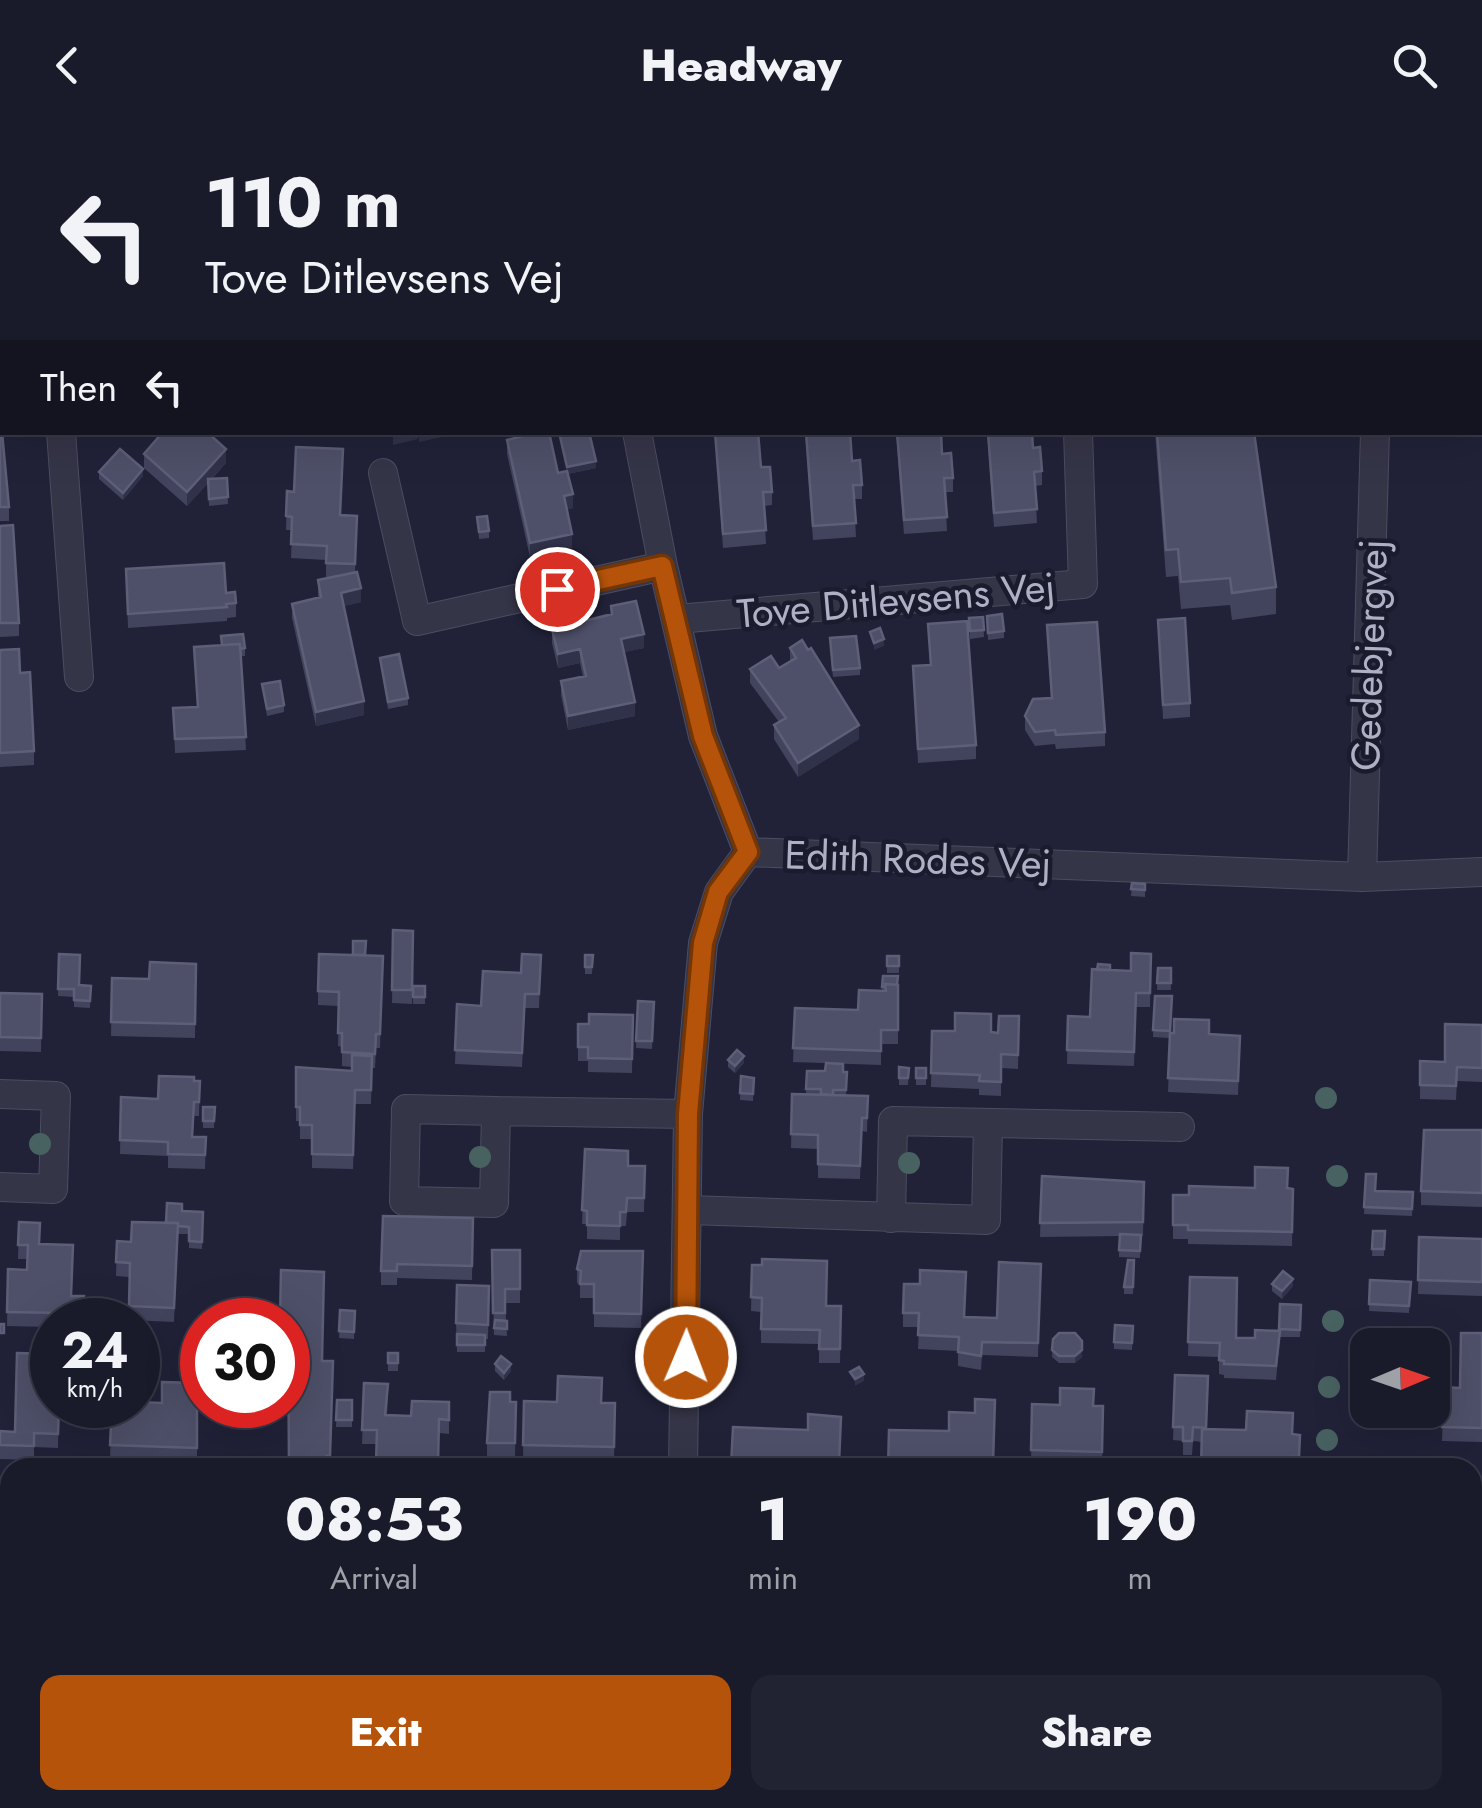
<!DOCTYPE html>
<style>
:root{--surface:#191a2a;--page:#222332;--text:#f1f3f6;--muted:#9fa1a8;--line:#373847;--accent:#b45309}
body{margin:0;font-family:Jost,sans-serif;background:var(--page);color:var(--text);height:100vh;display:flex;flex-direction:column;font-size:38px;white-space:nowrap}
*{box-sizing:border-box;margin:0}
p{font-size:32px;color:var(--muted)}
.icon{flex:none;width:55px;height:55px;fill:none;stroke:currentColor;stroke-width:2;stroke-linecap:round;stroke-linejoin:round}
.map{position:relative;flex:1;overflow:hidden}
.panel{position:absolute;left:0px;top:1328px;width:1482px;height:352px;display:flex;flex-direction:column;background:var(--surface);border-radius:30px 30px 0 0;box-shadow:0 10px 40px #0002,0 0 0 2px var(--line)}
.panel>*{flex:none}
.banner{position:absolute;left:0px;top:0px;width:1482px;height:305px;box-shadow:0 10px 40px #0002,0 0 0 2px var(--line);background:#191a2a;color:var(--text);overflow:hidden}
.needle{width:65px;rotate:88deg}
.buttons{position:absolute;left:1350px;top:1198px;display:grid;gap:20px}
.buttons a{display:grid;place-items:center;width:100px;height:100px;border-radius:20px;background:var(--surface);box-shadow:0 10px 40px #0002,0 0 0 2px var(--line);font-size:50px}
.speed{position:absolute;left:30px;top:1168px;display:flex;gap:20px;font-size:50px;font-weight:700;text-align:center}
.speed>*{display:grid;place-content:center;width:130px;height:130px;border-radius:50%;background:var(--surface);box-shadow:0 10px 40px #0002,0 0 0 2px var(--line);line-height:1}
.speed small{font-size:25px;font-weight:400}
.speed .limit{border:15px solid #d22;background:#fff;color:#111}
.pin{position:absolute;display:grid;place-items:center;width:85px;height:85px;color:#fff;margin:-42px;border:5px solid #fff;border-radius:50%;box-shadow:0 2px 10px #0007}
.me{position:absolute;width:110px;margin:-55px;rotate:1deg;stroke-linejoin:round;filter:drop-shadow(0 0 8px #0008)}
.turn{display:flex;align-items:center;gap:35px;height:210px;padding:0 40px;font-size:45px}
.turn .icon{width:130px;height:130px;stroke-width:2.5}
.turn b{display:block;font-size:70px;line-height:85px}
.then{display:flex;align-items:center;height:95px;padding:0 40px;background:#0003;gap:20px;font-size:38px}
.eta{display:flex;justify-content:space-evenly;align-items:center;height:170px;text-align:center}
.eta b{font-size:60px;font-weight:800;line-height:70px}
.primary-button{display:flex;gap:20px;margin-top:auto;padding:20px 40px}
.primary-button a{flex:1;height:115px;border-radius:20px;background:var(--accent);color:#fff;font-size:40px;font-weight:800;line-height:115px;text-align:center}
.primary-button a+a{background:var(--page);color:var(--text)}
header{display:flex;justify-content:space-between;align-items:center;height:130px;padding:0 40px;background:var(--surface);font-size:45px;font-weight:800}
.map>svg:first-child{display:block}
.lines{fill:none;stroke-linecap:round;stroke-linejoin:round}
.minor-casing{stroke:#4c4d60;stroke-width:30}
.minor{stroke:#353548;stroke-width:28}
.tree{fill:#486161}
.wall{fill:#42445e}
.shaded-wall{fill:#30324a}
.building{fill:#4e5069;stroke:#5d5e77;stroke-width:2.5}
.route-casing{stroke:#753606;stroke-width:25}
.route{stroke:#b45309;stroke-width:18}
.labels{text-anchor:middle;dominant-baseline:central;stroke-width:9;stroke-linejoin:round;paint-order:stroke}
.street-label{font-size:40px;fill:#afafc5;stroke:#1a1b2d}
</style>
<header><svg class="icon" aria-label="back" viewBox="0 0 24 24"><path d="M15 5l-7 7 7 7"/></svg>Headway<svg class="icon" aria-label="search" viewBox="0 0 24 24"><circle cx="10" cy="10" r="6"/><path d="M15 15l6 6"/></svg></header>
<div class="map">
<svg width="1482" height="1678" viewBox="0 0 1482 1678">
<rect width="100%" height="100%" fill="#212238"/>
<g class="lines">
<!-- minor casing -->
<g class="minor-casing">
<path id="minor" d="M1101 2V0
M1384 2V0
M0 123 2 122
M61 302 79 547
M637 302 663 436 703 606 748 722
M383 343 417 491 663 436
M677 489 1083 454 1078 302
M1362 747 1375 302
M0 964 56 966 53 1059 0 1057
M496 981 406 979 404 1071 494 1073 496 981 688 984
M689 1080 986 1090 988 993
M891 1088 893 991 1180 997
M683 1338 688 984 703 813 719 762 748 722 1362 747 1482 742
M0 1365H10
M0 1460H10
M673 1678V1670"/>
</g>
<!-- minor -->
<use href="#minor" class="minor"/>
</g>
<!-- trees -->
<g class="tree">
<circle cx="1326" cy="968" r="11"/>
<circle cx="40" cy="1014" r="11"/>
<circle cx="480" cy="1027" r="11"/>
<circle cx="909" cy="1033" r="11"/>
<circle cx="1337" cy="1046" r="11"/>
<circle cx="1333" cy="1191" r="11"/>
<circle cx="1329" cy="1257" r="11"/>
<circle cx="1327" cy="1310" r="11"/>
</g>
<!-- wall -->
<path class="wall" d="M0 200H2V260H0Z
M0 265 9 377V391H0Z
M559 302 596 338 568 344 573 378 567 379 572 418 530 427 507 324V310L558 343 567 341Z
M715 302 761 337 772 362V375L764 376 766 414 723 418Z
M805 302H850L852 331 862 355V369H854L856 407 813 410Z
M896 302H941L942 324 953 348V362H945L947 401 904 404Z
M987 302H1032L1033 318 1042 341V355L1035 356 1037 393 994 397Z
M1155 302H1254L1276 457V484L1232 490 1230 475 1181 479 1178 446 1166 447Z
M144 324 226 333 212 349 227 348 228 374 209 376 208 353 187 376 144 338Z
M99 342 143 346 123 370 99 349Z
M287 361 341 386 357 400 355 442 361 472 344 476 364 585 316 596 292 488V474L318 468V450L332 447H326V430L291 428 292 400H286Z
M477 387 489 401V408L479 409Z
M0 396 19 493V506L0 507Z
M126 439 226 463 236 473V487L227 488V491L128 498Z
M611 476 644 518 624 522 635 586 568 600 561 565V551L583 547 580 533 558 538 552 513V499L611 484Z
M987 486 1004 501V508L988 510Z
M983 487 984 507 970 509 969 488Z
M1158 490 1190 573V587L1163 589Z
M928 494 976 615V629L918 633 913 536 930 535Z
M1047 495 1105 602V616L1056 619 1055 614 1035 616 1025 600V586L1051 568Z
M830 516 860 538V545L833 547Z
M194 517 245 518V526H241L246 620 175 623 173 578 197 577Z
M790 518 859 609 798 647 774 609V595L779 592 750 553V539L779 538 790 532Z
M0 520 20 543 34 621V635L0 637Z
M380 528 408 568V575L388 579Z
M262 554 284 575V582L267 586Z
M1132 753 1145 754V767L1131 766Z
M393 800 413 801 412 874 392 873Z
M59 824 79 855 91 856 90 878 74 877V867L58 866Z
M1151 824 1150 877H1136L1134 936 1067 934 1068 886 1090 887 1110 840 1131 841Z
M353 825 383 826 380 918H376L375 938H372L371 974H355L353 1039 312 1038V1009H300V991H296V977L352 941V937L342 936V917L338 916 339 876 318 875V861Z
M541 825 539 878H525L522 937 455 934 457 874 481 876Z
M585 825H593L592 844H585Z
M887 826H899V843H887Z
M196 834 195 908 111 906 112 848 149 849Z
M1158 838H1171V860H1157Z
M883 846H898V914H881V935L793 932 795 878 858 880 882 861Z
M413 856H425V874H413Z
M0 863 42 864 41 922 0 921Z
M1155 866 1171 903 1240 906 1238 965 1168 962 1170 908 1153 907Z
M638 871 654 872 652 919 636 918Z
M633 885 632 943 588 942V931H578V894H589Z
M1019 886 1018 939 1001 938V966L979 965V959L931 957 932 901 998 903Z
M1482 895V952L1457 951 1456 970 1420 969V931L1445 932Z
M728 930 744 933 735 943 728 937Z
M899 937 909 938 908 955H899Z
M916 938H926V955H916Z
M807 941 847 942 846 965 868 966 867 1002 862 1001 860 1049 818 1048V1019L791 1018 792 964H806Z
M741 946 754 948 753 971 740 970Z
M194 951H200L199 986H194L193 1007H206L205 1039 168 1038V1026L120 1024 121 967 158 969Z
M203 977H215L214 998H203Z
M1482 1000V1077L1421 1075V1061Z
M585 1019 628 1036H645L644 1082H627L626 1096H620V1110L587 1109V1094H582Z
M1366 1044 1375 1061 1413 1062 1412 1086 1364 1084Z
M1042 1046 1144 1052 1143 1106H1141L1140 1128 1119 1127V1106L1040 1107Z
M1293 1059 1292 1116 1188 1114V1109H1173V1065Z
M182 1081 203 1082 202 1119 189 1118V1104H178L174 1192 129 1190 130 1147 116 1146 117 1111 131 1112 166 1093Z
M473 1088 472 1150 397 1148V1155H381V1141Z
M19 1092 40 1114 71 1166 84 1190H52V1215H49V1197L7 1196 8 1139 27 1140V1129H18Z
M1373 1101H1385L1384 1126H1372Z
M1419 1107 1482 1109V1166L1418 1164Z
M492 1120H520V1173H505L507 1206 494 1205Z
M643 1121 641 1198 594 1197V1168H580V1155L577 1153V1139Z
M1134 1130 1133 1164H1124V1157Z
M1041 1134 1038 1227 982 1225 981 1240 958 1236V1221L918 1219 919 1197H903V1183L997 1188Z
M752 1135 826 1176H841L840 1233H819V1214L761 1213V1182L751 1181Z
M1190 1147 1236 1208H1255L1279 1201 1301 1175 1300 1207H1280L1276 1250 1224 1248V1245L1219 1244V1227L1188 1226Z
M1370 1150 1411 1152 1409 1183 1369 1181Z
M1272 1154 1293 1156 1282 1169 1272 1161Z
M489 1156 488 1209H485V1222H457L456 1193Z
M340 1180 355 1181 354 1209 339 1208Z
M288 1190 322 1231H333L330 1338H289Z
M1133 1196 1132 1220 1114 1219V1212Z
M1482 1203V1312L1442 1311 1444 1257 1460 1258Z
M1053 1209 1082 1211V1227L1075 1233H1059L1052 1227Z
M388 1223H398V1241H388Z
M495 1234 511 1241 504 1250 495 1241Z
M1175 1245 1208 1246 1207 1299 1300 1305 1299 1338H1201L1202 1312 1193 1311 1192 1325H1183V1311L1173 1310Z
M197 1253V1332L110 1329 112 1275 162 1273Z
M364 1253 388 1268 387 1285 411 1286 449 1272V1304L439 1303 438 1338H376L377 1314H362Z
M337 1270H352V1297H336Z
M995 1270 993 1338H888L949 1301Z
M524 1271 615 1273 614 1331 523 1329Z
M510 1272H516L515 1327 487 1326V1313Z
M1032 1274 1103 1276 1102 1336 1031 1334Z
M59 1275 58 1318 34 1317V1330L0 1329V1301L15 1302Z
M82 1275H104V1292L82 1291Z
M239 1275H251L250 1287 238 1286Z
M841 1287 839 1338H731L808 1300Z
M1473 1362 1482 1363V1476H1472Z
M0 1493H10V1585H0Z
M1472 1574 1482 1575V1635L1472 1634Z
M448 1670H517V1678H448Z
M569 1670H628L581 1677 569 1676Z
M1166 1670H1177V1678H1166Z"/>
<!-- shaded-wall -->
<path class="shaded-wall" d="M393 302H418V309L393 315Z
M419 302H464L419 312Z
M226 319V333L187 376V362Z
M596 331V338L567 344V337Z
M143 339V346L123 370V363Z
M573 364V378L564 380V366Z
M572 404V418L530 427V413Z
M361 458V472L341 477V463Z
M644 504V518L621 523V509Z
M884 509V516L874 520V513Z
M580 519V533L558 538V524Z
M364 571V585L316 596V582Z
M635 572V586L568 600V586Z
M859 595V609L798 647V633Z
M744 926V933L735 943V936Z
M1293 1149V1156L1282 1169V1161Z
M1082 1220V1227L1075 1233V1226Z
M511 1234V1241L504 1250V1243Z
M864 1244V1251L855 1256V1249Z"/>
<!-- building -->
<path class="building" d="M249 0H293V2H248Z
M359 0H403L409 2H358Z
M469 0H514L513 2H469Z
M985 0H1028V2H985Z
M0 200H2V246H0Z
M2 264V302L9 377H0V265Z
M163 302H207L226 319 187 362 144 324Z
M539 302H549L558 343 567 341 573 364 564 366 572 404 530 413 507 310Z
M559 302H589L596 331 567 337Z
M715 302H758L761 337H770L772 362H763L766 400 723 404Z
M806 302H850L852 331 860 330 862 355H853L856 393 813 396Z
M897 302H941L942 324 951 323 953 348H944L947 387 904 390Z
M988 302H1032L1033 318 1040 317 1042 341 1034 342 1037 379 994 383Z
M1157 302H1254L1276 457 1232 463 1230 448 1181 452 1178 419 1166 420Z
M296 317 343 319 340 385 357 386 355 434 326 433 327 416 291 414 292 387 286 386 287 361 294 362Z
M120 319 143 339 123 363 99 342Z
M227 348 228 367 209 369 208 349Z
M487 386 489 401 479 402 477 387Z
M13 395 19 493H0V396Z
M224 433 226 463 235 462 236 473 226 474 227 477 128 484 126 439Z
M357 442 361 458 341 463 364 571 316 582 292 474 321 467 318 450Z
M636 471 644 504 621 509 635 572 568 586 561 551 586 546 580 519 558 524 552 499 612 484 611 476Z
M1002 484 1004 501 988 503 987 486Z
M983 487 984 500 970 501 969 488Z
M1185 488 1190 573 1163 575 1158 490Z
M967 491 976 615 918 619 913 536 931 535 928 494Z
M1097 492 1105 602 1056 605 1055 600 1035 602 1025 586 1033 569 1052 568 1047 495Z
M880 498 884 509 874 513 870 502Z
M243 504 245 518 240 519V514L222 515 221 506Z
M856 506 860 538 833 540 830 508Z
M802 510 808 520 811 518 859 595 798 633 774 595 786 588 750 539 771 526 779 538 796 528 790 518Z
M240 514 246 607 175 609 173 578 198 577 194 517Z
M19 519 20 543 30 542 34 621 0 623V520Z
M399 524 408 568 388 572 380 528Z
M280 551 284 575 267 579 262 554Z
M1132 753 1145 754V760L1131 759Z
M393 800 413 801 412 860H392Z
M353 811H366L365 825H353Z
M1131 823 1151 824 1150 863H1136L1134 922 1067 920 1068 886 1090 887 1092 839 1131 841Z
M59 824 80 825 79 855 91 856 90 871 74 870V859H58Z
M319 824 383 826 380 904H376L375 924 342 922V903H338L339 862 318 861Z
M522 824 541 825 539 864H525L522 923 455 920 457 874 481 876 483 841 521 843Z
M585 825H593L592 837H585Z
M887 826H899V836H887Z
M150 832 196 834 195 894 111 892 112 848 149 849Z
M1098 834 1110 835V840H1097Z
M1158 838H1171V853H1157Z
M883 846H898L897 855 885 854V857H882Z
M885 854 898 855V900H881V921L793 918 795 878 858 880 859 860 886 861Z
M413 856H425V867H413Z
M0 863 42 864 41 908 0 907Z
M1155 866H1172L1170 901 1153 900Z
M638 871 654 872 652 911H636Z
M955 883 991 884V902L998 903 999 886H1019L1018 925 1001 924V952L979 951 980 945 931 943 932 901H955Z
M589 884 633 885 632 929 588 928V917H578V894H589Z
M1174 889 1209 890V904L1240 906 1238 951 1168 948 1170 903H1174Z
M1445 894 1482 895V938L1457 937 1456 956 1420 955V931L1445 932Z
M737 920 744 926 735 936 728 930Z
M352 925 372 926 371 960H355L353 1025 312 1024V995H300V977H296V937L352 941Z
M826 933 843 934V942H847L846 960H833V965L821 964V959H806L807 941H825Z
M899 937 909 938 908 948H899Z
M916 938H926V948H916Z
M159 946 194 947V951H200L199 972H194L192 1007H206L205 1025 168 1024V1012L120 1010 121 967 158 969Z
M741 946 754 948 753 964 740 963Z
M792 964 868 966 867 988H862L860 1036 818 1034V1005L791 1004Z
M203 977H215L214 991H203Z
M1424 1000H1482V1063L1421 1061Z
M585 1019 628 1021V1036H645L644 1068H627L626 1082H620V1096L587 1095V1081L582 1080Z
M1255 1037 1288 1038 1287 1058 1293 1059 1292 1102 1188 1100V1095H1173V1065H1189V1056L1255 1058Z
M1366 1044H1376L1375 1061 1413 1062 1412 1079 1364 1077Z
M1042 1046 1144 1052 1143 1092 1040 1093Z
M167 1073 182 1074V1081L203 1082 202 1112 189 1111V1097L178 1096V1093H166Z
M383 1086 473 1088 472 1136 397 1134V1141H381Z
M19 1092 40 1093 39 1114 73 1115 71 1166H84L83 1190H52V1201H49V1186H63V1183L7 1182 8 1139 27 1140 28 1115H18Z
M132 1092 178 1093 174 1178 129 1176 130 1133 116 1132 117 1111 131 1112Z
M1373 1101H1385L1384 1119H1372Z
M1120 1104 1141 1105 1140 1121 1119 1120Z
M1419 1107 1482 1109V1152L1418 1150Z
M492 1120H520V1159H505V1183H493Z
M581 1121H643L641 1184 594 1183V1154H580L581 1141 577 1139Z
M762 1129 827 1131 826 1176H841L840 1219H819L820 1200 761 1199 762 1168 751 1167 752 1135H762Z
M1128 1130H1134L1133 1157H1124Z
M999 1132 1041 1134 1038 1213 982 1212 981 1226 958 1222 959 1207 918 1205 919 1183H903L904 1154H920V1140L966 1142 964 1187 997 1188Z
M281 1140 324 1142 322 1231H333L330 1326H327V1338H289L288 1190H280Z
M1283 1141 1293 1149 1282 1161 1272 1154Z
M1190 1147 1237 1148 1236 1208H1255V1200L1280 1201 1276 1236 1224 1234V1231L1219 1230 1220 1213 1188 1212Z
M1370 1150 1411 1152 1409 1176 1369 1174Z
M457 1155 489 1156 488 1195 456 1193Z
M1280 1174 1301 1175 1300 1200 1279 1199Z
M340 1180 355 1181 354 1202 339 1201Z
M495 1190 507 1191V1199L494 1198Z
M0 1194H4V1203H0Z
M1115 1195 1133 1196 1132 1213 1114 1212Z
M1059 1203H1075L1082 1211V1220L1075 1226H1059L1052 1220 1053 1209Z
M1461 1203H1482V1298L1442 1297 1444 1257 1460 1258Z
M457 1204 485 1205V1215H457Z
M17 1223 52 1224V1275H59L58 1304 34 1303V1316L0 1315V1301L15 1302Z
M388 1223H398V1233H388Z
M501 1226 511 1234 504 1243 495 1234Z
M859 1237 864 1244 855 1249 850 1242Z
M1175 1245 1208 1246 1206 1298 1193 1297 1192 1311H1183V1297H1173Z
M558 1246 602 1248 601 1273H615L614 1317 523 1315 524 1271 557 1272Z
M162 1252 197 1253V1318L110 1315 112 1275H138V1272L162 1273Z
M364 1253 388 1254 385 1285 411 1286 412 1271 449 1272V1290L439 1289 438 1335 376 1333 377 1300H362Z
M1060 1258 1094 1259 1093 1276H1103L1102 1322 1031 1320 1032 1274 1060 1275Z
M490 1262H510V1272H516L515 1313H487Z
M975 1269 995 1270 993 1333 952 1332V1338H888L889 1300 949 1301V1282L975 1283Z
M337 1270H352V1290H336Z
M82 1275H104V1285L82 1284Z
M239 1275H250V1280L238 1279Z
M1247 1281 1293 1283 1292 1304 1300 1305 1299 1327H1292L1291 1338H1201L1202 1299 1246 1300Z
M808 1284 841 1287 839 1334 824 1333V1338L731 1337 733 1297 808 1300Z
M640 1331 652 1332V1338H640Z
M575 1332 633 1334V1338H575Z
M1473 1362 1482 1363V1444H1472Z
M1472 1452 1482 1453V1469H1472Z
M0 1493H10V1571H0Z
M1472 1574 1482 1575V1621L1472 1620Z
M42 1670H163V1678H42Z
M366 1670H386V1678H366Z
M448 1670H516V1671H494V1678H448Z
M581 1670H628V1678H581Z
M842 1670H869V1678H841Z
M1055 1670H1124V1678H1033V1677H1055Z
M1439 1670 1482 1671V1678H1439Z
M975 1671 993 1672 992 1678H975Z
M5 1673 32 1674V1678H5Z"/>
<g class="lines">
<!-- route casing -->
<g class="route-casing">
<path id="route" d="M557 459 662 436 703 606 748 722 718 762 703 813 688 984 686 1227"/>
</g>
<!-- route -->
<use href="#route" class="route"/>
</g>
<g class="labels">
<!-- street labels -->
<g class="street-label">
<text transform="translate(896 470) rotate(-5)">Tove Ditlevsens Vej</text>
<text transform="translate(1369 525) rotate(-88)">Gedebjergvej</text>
<text transform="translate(918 729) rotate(2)">Edith Rodes Vej</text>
</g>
</g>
</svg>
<div class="buttons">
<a><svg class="needle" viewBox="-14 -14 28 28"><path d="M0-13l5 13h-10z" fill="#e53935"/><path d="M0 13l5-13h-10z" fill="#9fa1a8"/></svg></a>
</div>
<div class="speed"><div>24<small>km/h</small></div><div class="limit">30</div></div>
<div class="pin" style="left:557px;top:459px;background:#d93025"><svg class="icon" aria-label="arrive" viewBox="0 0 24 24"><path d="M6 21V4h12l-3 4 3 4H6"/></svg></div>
<svg class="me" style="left:686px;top:1227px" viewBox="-20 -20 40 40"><circle r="17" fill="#b45309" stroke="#fff" stroke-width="3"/><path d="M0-11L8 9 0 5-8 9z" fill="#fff"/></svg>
<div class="banner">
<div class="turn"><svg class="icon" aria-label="left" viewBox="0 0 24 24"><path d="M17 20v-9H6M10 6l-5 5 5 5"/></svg><div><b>110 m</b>Tove Ditlevsens Vej</div></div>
<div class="then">Then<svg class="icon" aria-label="left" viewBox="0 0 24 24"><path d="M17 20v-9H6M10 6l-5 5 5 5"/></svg></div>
</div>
<section class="panel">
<div class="eta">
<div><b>08:53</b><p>Arrival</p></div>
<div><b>1</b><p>min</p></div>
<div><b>190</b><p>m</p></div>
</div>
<div class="primary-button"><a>Exit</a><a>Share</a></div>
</section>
</div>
